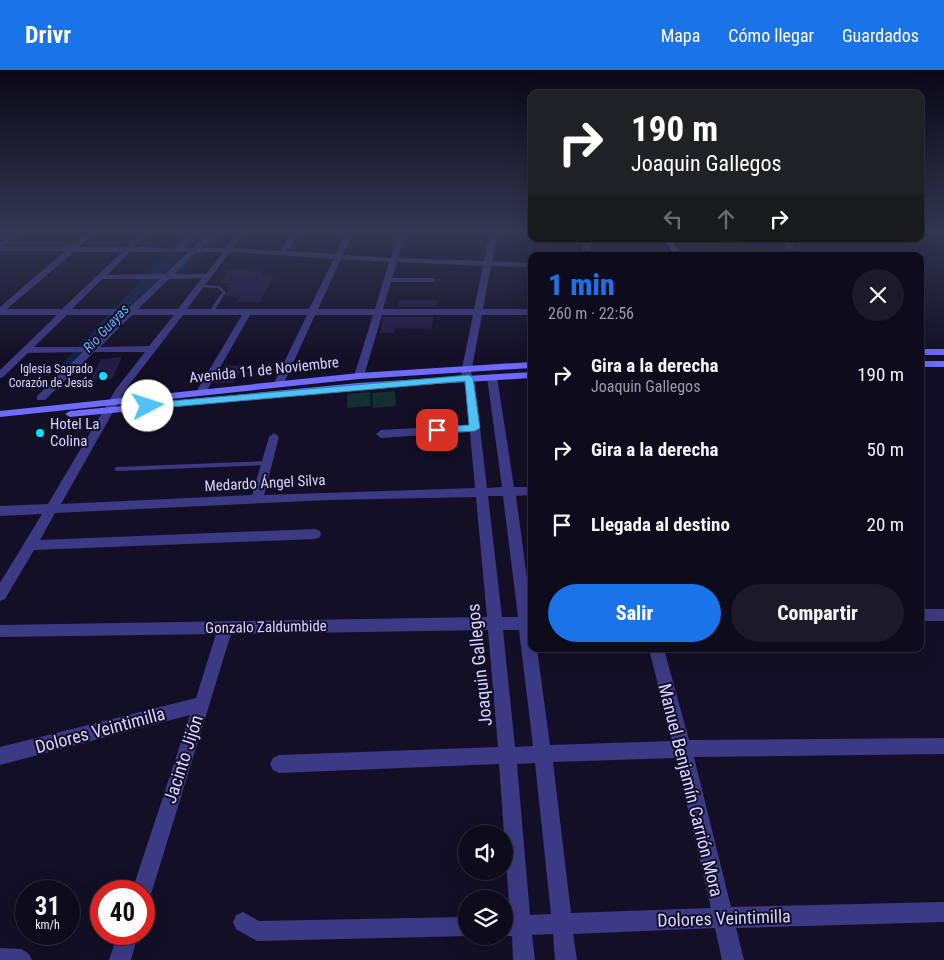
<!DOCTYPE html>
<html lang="es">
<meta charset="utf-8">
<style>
:root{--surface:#0e0b1c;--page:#1c1929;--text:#f1f3f6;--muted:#9b9ba3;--line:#2e2b3b;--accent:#1a73e8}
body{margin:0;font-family:"Roboto Condensed",sans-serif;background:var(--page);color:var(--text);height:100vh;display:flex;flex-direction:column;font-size:19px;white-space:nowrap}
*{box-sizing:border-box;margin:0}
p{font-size:16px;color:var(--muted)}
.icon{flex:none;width:28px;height:28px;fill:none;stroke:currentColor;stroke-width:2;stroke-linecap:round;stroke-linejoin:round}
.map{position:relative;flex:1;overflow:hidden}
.details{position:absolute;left:528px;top:182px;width:396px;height:400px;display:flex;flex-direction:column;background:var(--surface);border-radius:10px;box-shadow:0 5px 20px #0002,0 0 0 1px var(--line)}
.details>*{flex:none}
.top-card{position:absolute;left:528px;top:20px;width:396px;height:152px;border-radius:10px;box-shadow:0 5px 20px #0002,0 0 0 1px var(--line);background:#202124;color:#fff;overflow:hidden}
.fabs{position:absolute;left:458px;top:755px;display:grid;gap:10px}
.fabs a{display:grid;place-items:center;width:55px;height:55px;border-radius:50%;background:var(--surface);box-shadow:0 5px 20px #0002,0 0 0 1px var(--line);font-size:25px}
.speed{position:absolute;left:15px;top:810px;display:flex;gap:10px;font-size:25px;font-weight:700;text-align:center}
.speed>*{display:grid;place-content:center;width:65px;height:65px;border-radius:50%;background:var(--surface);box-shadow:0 5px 20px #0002,0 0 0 1px var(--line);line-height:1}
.speed small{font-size:12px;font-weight:400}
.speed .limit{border:8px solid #d22;background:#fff;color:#111}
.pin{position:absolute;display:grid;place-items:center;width:42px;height:42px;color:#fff;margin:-21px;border-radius:10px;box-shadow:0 2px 8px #0006}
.me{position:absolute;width:55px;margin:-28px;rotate:85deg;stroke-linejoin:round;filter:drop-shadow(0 0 4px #0008)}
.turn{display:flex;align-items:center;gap:18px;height:105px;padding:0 20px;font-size:22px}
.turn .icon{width:65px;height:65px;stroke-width:2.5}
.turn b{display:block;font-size:35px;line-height:42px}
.lanes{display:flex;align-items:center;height:48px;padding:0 20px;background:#0003;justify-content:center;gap:25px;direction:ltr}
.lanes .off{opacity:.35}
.round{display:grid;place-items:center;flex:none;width:52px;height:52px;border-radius:26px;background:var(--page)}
.headline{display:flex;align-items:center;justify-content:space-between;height:85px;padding:0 20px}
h1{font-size:30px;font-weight:800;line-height:38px;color:var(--accent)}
.button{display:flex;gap:10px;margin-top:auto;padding:10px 20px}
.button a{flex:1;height:58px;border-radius:30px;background:var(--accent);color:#fff;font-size:20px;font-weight:800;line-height:58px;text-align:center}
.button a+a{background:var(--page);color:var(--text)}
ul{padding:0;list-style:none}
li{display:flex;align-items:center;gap:15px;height:75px;padding:0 20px}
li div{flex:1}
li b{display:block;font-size:19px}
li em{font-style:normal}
header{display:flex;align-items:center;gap:30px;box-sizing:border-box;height:70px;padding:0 25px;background:var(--accent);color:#fff}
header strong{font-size:24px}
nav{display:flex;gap:28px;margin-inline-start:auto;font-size:18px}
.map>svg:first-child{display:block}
.green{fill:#12302f}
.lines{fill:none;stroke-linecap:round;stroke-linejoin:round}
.river{fill:#0c2248;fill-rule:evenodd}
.building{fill:#241b47}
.lane{fill:#3d3a85;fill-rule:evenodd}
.street{fill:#3d3a85;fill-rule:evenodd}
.secondary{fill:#6f6bff;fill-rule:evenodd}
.route{fill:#4fc3f7;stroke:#337fa1}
.poi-dot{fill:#00e5ff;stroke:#130f26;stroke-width:2}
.labels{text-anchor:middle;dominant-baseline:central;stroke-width:4;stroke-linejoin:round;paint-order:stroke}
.far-poi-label{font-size:12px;fill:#d9d4ff;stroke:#130f26;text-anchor:end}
.far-water-label{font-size:14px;font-style:italic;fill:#62b6ff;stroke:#130f26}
.street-label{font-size:15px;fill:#d9d4ff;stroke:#130f26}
.poi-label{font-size:15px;fill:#d9d4ff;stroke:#130f26;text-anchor:start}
.near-street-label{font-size:18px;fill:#d9d4ff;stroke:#130f26}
</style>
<header>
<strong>Drivr</strong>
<nav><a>Mapa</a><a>Cómo llegar</a><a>Guardados</a></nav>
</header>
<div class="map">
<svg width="944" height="890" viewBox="0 0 944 890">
<rect width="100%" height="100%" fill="#130f26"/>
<!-- green -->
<path class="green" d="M677 175 781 179 788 186H684Z
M395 321 396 336 373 338 372 323Z
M370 322 371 336 347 338V324Z"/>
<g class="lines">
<!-- river -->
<path class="river" d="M187 162H202L73 305 66 307 59 305 56 301 59 297Z
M213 162H228L185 203H175L172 200 175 197Z"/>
</g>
<!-- building -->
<path class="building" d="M229 199 265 200 261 205 274 206 260 232H237L240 227 225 226 229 217H225L228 213H220Z
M399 230H438L436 237H398Z
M383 247H434L431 259 395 258 394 263H380Z
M122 287 112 309 90 310 101 289Z
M225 295 243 296 233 313H215Z"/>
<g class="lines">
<!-- lane -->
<path class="lane" d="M200 215 219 216 226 222 213 243 209 242 222 222 217 218 201 217 199 216Z
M267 391 270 393 267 395 117 401 114 399 117 397Z"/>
<!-- street -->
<path class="street" d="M13 162H22L2 177H70L88 162H96L79 177H126L142 162H150L134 177 176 178 190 162H198L184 178H193L209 162H217L201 178H226L238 162H246L233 178 281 181 292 162H300L288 181 336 184 346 162H354L343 185 391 188 398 162H406L398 188 484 191 490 162H498L492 191 531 193V197L491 196 483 239H531V245H482L471 303 474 308 487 418 502 417 487 307 492 304 497 307 514 417H531V425L516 426 531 538V579H537L550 675 672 671 649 579H664L689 670 944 668V684L694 687 731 837 944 832V852L736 858 744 890H722L715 858 573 864 577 890H555L553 864 532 865 535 890H513L512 866H504V846H510L499 694 279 703 273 700 270 694 273 688 279 685 498 677 488 560 231 564 152 821 149 828 144 830V821H132L190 645 0 695V677L196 628 216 564 0 567V555L487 547 476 427 329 430 55 443 40 470 315 459 320 461 321 464 320 467 315 469 34 480 5 529 0 531V513L42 444 0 446V436L48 434 116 319 145 282H94L45 330H37V326L83 282 28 283 3 307 0 308V300L57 245H0V237L65 181H0V172ZM74 182H122L62 239H7ZM130 182H188L165 204 107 205ZM196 182H223L206 204H174ZM230 182 334 189 309 239H187ZM341 189 389 192 375 239H318ZM397 192 483 196 474 239H383L391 212H432L436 210 432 208H392ZM202 208 178 239H138L169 209ZM102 209H160L128 239H72ZM67 245H122L89 277H34ZM132 245H174L149 276 100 277ZM183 245H242L196 322 201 325 206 322 250 245H307L274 313 279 316 284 313 315 245H373L354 306 359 309 364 306 382 245H473L461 303 464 308 469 355 381 360 376 364 381 368 470 362 475 418 264 425 279 367 274 363 269 367 252 425 61 434 126 319ZM488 426H503L518 547H502ZM503 560H519L533 676 515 677ZM676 688 711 838 571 843 553 692ZM535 693 551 844 530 845 517 694Z
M583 169H590V186H582Z
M780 169H787L803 186H795Z
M920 539H944V551H920Z
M243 842 259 851 466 847V866H468L257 871 236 859 233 852 236 845Z
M118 864H138L131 890H109Z
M0 878 21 879 28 883 32 890H0Z"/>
<!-- secondary -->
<path class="secondary" d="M664 169H670L683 186H675Z
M920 279H944V285H920Z
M920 291H944V297H920Z
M531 292V298L359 309 0 347V341L359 303Z
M531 302V308L358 319 70 347 65 344 70 341 358 313Z"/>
</g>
<!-- sky -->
<linearGradient id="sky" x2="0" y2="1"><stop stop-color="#0a0815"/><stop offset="0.56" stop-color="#333752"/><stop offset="1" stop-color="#333752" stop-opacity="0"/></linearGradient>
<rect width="944" height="287" fill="url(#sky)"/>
<!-- route -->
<path class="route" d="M469 305 473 308 480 358 475 361 437 363 432 360 437 357 469 355 465 311 148 339 143 336 148 333Z"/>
<!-- markers -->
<g class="poi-dot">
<circle cx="103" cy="306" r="5"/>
<circle cx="40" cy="363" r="5"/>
</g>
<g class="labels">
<!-- far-poi labels -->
<g class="far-poi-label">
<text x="93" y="299">Iglesia Sagrado<tspan x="93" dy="14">Corazón de Jesús</tspan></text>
</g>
<!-- far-water labels -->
<g class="far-water-label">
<text transform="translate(106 258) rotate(-47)">Rio Guayas</text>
</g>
<!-- street labels -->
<g class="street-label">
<text transform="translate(264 300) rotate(-6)">Avenida 11 de Noviembre</text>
<text transform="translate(265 413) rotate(-3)">Medardo Ángel Silva</text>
<text transform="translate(266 557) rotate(-1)">Gonzalo Zaldumbide</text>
</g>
<!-- poi labels -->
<g class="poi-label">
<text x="50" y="354">Hotel La<tspan x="50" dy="17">Colina</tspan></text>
</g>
<!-- near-street labels -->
<g class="near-street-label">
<text transform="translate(479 595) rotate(-96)">Joaquin Gallegos</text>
<text transform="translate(100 660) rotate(-15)">Dolores Veintimilla</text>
<text transform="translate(183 689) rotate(-72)">Jacinto Jijón</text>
<text transform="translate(691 720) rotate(76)">Manuel Benjamín Carrión Mora</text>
<text transform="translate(724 848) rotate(-2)">Dolores Veintimilla</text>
</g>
</g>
</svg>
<div class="fabs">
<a><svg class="icon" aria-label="sound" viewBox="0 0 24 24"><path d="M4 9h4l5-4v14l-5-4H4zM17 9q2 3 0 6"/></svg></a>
<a><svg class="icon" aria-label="layers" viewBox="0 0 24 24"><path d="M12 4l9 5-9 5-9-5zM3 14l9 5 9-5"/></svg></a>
</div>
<div class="speed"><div>31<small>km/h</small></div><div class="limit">40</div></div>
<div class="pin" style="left:437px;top:360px;background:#d93025"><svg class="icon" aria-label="arrive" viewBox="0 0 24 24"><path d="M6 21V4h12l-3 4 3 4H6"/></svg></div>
<svg class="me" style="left:148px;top:336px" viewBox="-20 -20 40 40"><circle r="19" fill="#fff"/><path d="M0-13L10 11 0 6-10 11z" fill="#4fc3f7"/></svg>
<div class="top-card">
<div class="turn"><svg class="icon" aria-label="right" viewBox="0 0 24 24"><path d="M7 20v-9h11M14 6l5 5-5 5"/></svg><div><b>190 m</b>Joaquin Gallegos</div></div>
<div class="lanes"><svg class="icon off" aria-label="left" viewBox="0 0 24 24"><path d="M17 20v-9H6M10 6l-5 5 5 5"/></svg><svg class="icon off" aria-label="ahead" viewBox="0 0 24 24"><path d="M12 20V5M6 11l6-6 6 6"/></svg><svg class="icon" aria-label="right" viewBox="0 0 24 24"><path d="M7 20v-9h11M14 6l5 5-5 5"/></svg></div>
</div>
<section class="details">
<div class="headline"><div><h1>1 min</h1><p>260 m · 22:56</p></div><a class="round"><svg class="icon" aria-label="close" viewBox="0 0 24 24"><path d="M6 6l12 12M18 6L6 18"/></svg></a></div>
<ul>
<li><svg class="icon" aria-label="right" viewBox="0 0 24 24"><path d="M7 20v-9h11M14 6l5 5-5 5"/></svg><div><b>Gira a la derecha</b><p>Joaquin Gallegos</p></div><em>190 m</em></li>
<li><svg class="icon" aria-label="right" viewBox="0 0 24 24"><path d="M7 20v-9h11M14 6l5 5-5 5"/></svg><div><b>Gira a la derecha</b></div><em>50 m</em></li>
<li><svg class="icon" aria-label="arrive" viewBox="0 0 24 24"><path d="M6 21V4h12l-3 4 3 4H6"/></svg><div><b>Llegada al destino</b></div><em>20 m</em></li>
</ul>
<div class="button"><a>Salir</a><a>Compartir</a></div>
</section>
</div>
